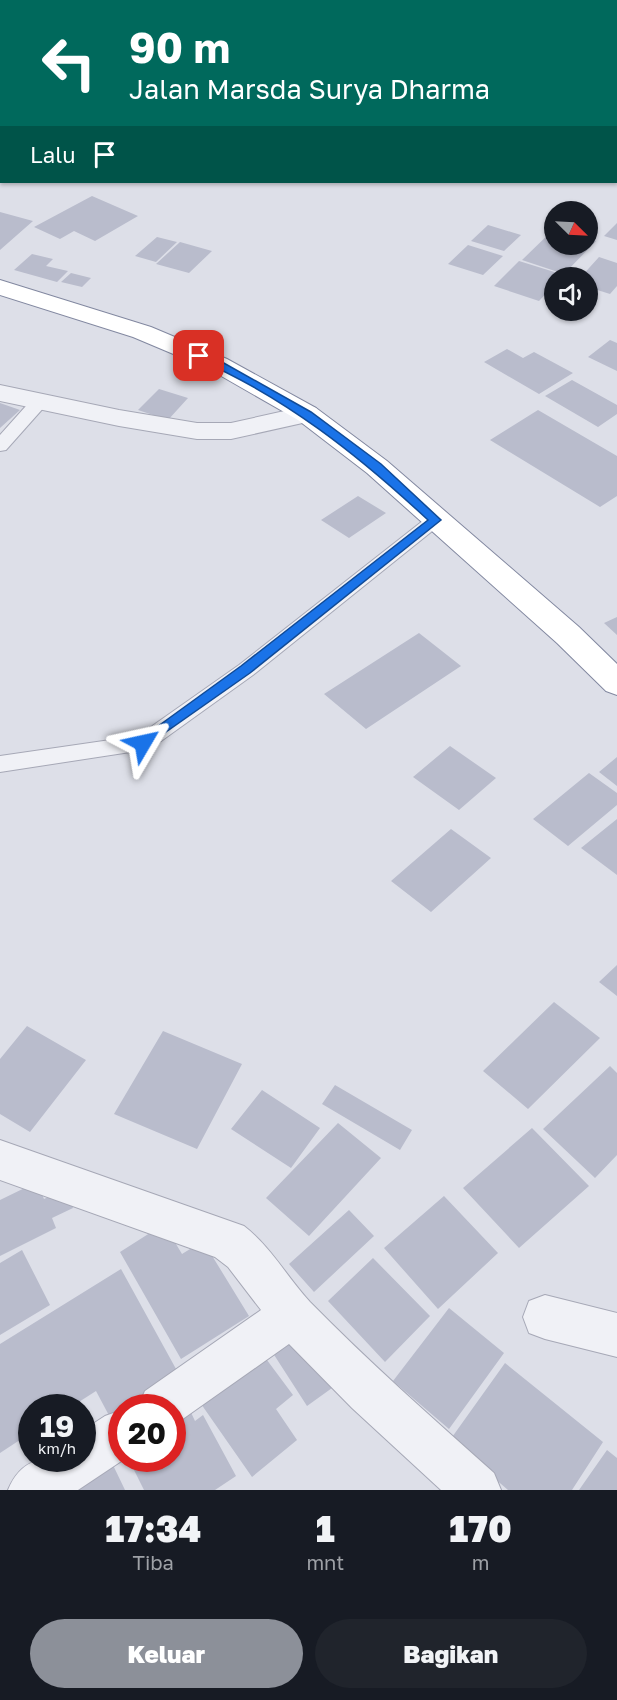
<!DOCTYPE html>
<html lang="id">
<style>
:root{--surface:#171b24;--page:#20242c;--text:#f1f3f6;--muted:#9ea1a6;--accent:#8c9099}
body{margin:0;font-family:"Golos Text",sans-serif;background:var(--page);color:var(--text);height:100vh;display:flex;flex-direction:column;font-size:22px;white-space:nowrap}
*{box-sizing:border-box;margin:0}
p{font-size:20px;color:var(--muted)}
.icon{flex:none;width:33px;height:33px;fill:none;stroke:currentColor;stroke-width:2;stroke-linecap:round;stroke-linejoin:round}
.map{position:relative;height:1490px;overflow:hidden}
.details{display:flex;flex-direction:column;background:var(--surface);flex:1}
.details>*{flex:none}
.hud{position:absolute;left:0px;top:0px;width:618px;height:183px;box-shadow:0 2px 4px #0004;background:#00695c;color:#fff;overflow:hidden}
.needle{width:39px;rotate:114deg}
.controls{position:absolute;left:544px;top:201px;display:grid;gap:12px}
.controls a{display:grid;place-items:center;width:54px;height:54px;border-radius:50%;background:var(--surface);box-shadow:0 2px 4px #0004;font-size:30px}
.speed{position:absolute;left:18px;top:1394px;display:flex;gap:12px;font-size:30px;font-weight:700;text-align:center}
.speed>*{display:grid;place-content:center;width:78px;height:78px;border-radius:50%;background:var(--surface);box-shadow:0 2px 4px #0004;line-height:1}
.speed small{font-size:15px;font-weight:400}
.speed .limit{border:9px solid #d22;background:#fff;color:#111}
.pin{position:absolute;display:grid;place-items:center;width:51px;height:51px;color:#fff;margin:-26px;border-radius:12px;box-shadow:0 3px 9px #0006}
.me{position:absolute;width:66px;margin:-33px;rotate:54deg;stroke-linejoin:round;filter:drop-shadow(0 0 4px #0008)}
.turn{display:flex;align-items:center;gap:21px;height:126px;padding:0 30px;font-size:27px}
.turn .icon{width:78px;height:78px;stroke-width:2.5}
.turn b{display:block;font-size:42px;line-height:51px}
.then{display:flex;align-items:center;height:57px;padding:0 30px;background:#0003;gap:12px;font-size:22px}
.eta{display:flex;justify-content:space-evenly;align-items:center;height:102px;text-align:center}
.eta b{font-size:36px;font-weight:800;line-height:42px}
.action{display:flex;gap:12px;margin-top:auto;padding:12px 30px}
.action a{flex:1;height:69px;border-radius:36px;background:var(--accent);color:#fff;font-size:24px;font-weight:800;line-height:69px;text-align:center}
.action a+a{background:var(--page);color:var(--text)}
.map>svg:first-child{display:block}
.building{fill:#b9bccc}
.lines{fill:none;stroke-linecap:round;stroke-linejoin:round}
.service-casing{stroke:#a6a8b6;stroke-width:2}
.minor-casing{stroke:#a6a8b6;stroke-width:2}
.tertiary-casing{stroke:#a6a8b6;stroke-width:2}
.trunk-casing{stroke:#8288a0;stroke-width:2}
.service{fill:#f0f1f6;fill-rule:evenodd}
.minor{fill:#f0f1f6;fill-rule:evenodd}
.tertiary{fill:#f0f1f6;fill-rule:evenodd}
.trunk{fill:#fff;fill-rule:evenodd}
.route{fill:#1a73e8;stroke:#114b97;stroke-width:1.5}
</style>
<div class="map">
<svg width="617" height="1490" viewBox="0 0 617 1490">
<rect width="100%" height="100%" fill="#dddfe8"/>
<!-- building -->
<path class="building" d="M92 196 138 216 95 241 74 231 60 239 34 227Z
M0 212 33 221 0 250Z
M617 223V240L604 236Z
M488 225 521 235 504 251 471 241Z
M555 228V244H588V238L596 241 564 274 522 260Z
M157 237 177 242 156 262 135 256Z
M180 242 212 251 189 273 156 264Z
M468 245 503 256 483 275 448 264Z
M32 254 53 259 46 266 68 271 57 282 14 270Z
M599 257 617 263V286L610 294 588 287V278H580Z
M519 261 564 275 555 278V284L539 301 494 286Z
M71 273 91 278 82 287 61 282Z
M610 340 617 343V371L588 357Z
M507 349 523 358 534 352 573 373 539 394 484 362Z
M572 380 617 405V414L598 427 545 396Z
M159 389 188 398 168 420 138 410Z
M0 403 20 410 0 428Z
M538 410 617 456V496L600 507 490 440Z
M358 496 386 513 349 538 321 520Z
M617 617V635L604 623Z
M419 633 461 666 366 729 324 694Z
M450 746 496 778 459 810 413 777Z
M617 757V786L599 772Z
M589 773 617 793V805L568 846 533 819Z
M617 819V875L581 848Z
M451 829 491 858 431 912 391 881Z
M617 965V996L599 982Z
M554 1002 600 1038 528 1109 483 1071Z
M27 1026 86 1060 30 1132 0 1114V1059Z
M163 1031 242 1064 197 1149 114 1114Z
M610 1066 617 1073V1155L595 1178 543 1129Z
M335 1085 412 1130 400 1150 322 1104Z
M262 1090 320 1128 291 1168 231 1129Z
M338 1123 381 1158 309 1236 266 1198Z
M532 1128 589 1186 519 1248 463 1188Z
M37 1182 44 1199 65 1189 73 1208 52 1218 56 1228 0 1256V1200Z
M444 1196 498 1253 438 1309 384 1248Z
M349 1210 374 1236 314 1292 289 1264Z
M164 1224 182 1254 203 1241 249 1316 181 1359 120 1252Z
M22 1250 50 1305 0 1335V1263Z
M373 1258 430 1316 385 1362 328 1301Z
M121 1269 181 1378 137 1407H122V1417L113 1423 96 1391 71 1407H32V1432L0 1453V1344Z
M449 1308 504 1353 449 1429 393 1381Z
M300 1325 339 1383 307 1406 269 1347Z
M261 1352 293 1395 276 1409 297 1440 252 1477 199 1401Z
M505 1363 603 1442 572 1490H508L450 1440Z
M186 1402 195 1421 203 1415 236 1476 215 1490H144L128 1458H172V1411Z
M607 1450 617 1458V1490H579Z
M112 1463 125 1490H69Z"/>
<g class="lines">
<!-- service casing -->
<g class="service-casing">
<path id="service" d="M40 396 46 397 48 401 46 405 6 450 0 451V435L34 397Z
M435 514 441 516 444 520 441 524 253 675 150 749 0 772V756L138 736 239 665 429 516Z"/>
</g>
<!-- minor casing -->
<g class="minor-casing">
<path id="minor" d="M616 25H617V37H616Z
M0 98H2V110H0Z
M0 385 119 410 197 423H231L307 406 316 408 320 414 316 420 231 439H197L119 426 0 401Z
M0 1140 244 1226C271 1247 287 1277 310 1302 369 1362 431 1417 494 1473L501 1490H441L352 1408 289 1344 177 1423 172 1425V1407H138L145 1391 261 1310 228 1267 215 1257 0 1180Z
M545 1295 617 1313V1357L545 1339 529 1333 523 1317 529 1301Z
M122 1410V1458H126L78 1490H8C23 1454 48 1458 82 1458V1431L105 1416Z"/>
</g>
<!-- tertiary casing -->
<g class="tertiary-casing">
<path id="tertiary" d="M1 0H20L2 2V4Z"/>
</g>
<!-- trunk casing -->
<g class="trunk-casing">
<path id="trunk" d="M0 280 151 327 227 359 316 408 387 461 579 627 617 664V695L606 691 557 643 367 473 298 420 209 369 133 337 0 295Z"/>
</g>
<!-- service -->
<use href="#service" class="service"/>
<!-- minor -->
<use href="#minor" class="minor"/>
<!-- tertiary -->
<use href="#tertiary" class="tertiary"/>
<!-- trunk -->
<use href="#trunk" class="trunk"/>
</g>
<!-- route -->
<path class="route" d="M199 353 222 362 311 412 381 464 441 520 250 673 143 748 137 743 139 740 241 666 428 520C358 455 284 396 195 358L194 356Z"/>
</svg>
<div class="controls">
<a><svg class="needle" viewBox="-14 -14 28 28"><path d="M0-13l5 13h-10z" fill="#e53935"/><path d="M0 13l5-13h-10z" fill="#9ea1a6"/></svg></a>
<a><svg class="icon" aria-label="sound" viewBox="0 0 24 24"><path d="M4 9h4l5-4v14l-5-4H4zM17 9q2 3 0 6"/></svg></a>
</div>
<div class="speed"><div>19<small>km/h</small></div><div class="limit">20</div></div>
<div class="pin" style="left:199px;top:356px;background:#d93025"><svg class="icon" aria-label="arrive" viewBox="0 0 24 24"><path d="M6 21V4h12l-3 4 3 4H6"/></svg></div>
<svg class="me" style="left:143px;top:743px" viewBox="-20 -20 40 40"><path d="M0-17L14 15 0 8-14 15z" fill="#1a73e8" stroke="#fff" stroke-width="4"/></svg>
<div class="hud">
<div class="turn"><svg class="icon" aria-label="left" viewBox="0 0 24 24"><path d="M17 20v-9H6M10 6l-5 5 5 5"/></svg><div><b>90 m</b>Jalan Marsda Surya Dharma</div></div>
<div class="then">Lalu<svg class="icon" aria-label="arrive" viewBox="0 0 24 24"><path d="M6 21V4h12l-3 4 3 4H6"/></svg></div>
</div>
</div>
<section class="details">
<div class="eta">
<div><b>17:34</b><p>Tiba</p></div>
<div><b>1</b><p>mnt</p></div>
<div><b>170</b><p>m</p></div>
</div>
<div class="action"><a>Keluar</a><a>Bagikan</a></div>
</section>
